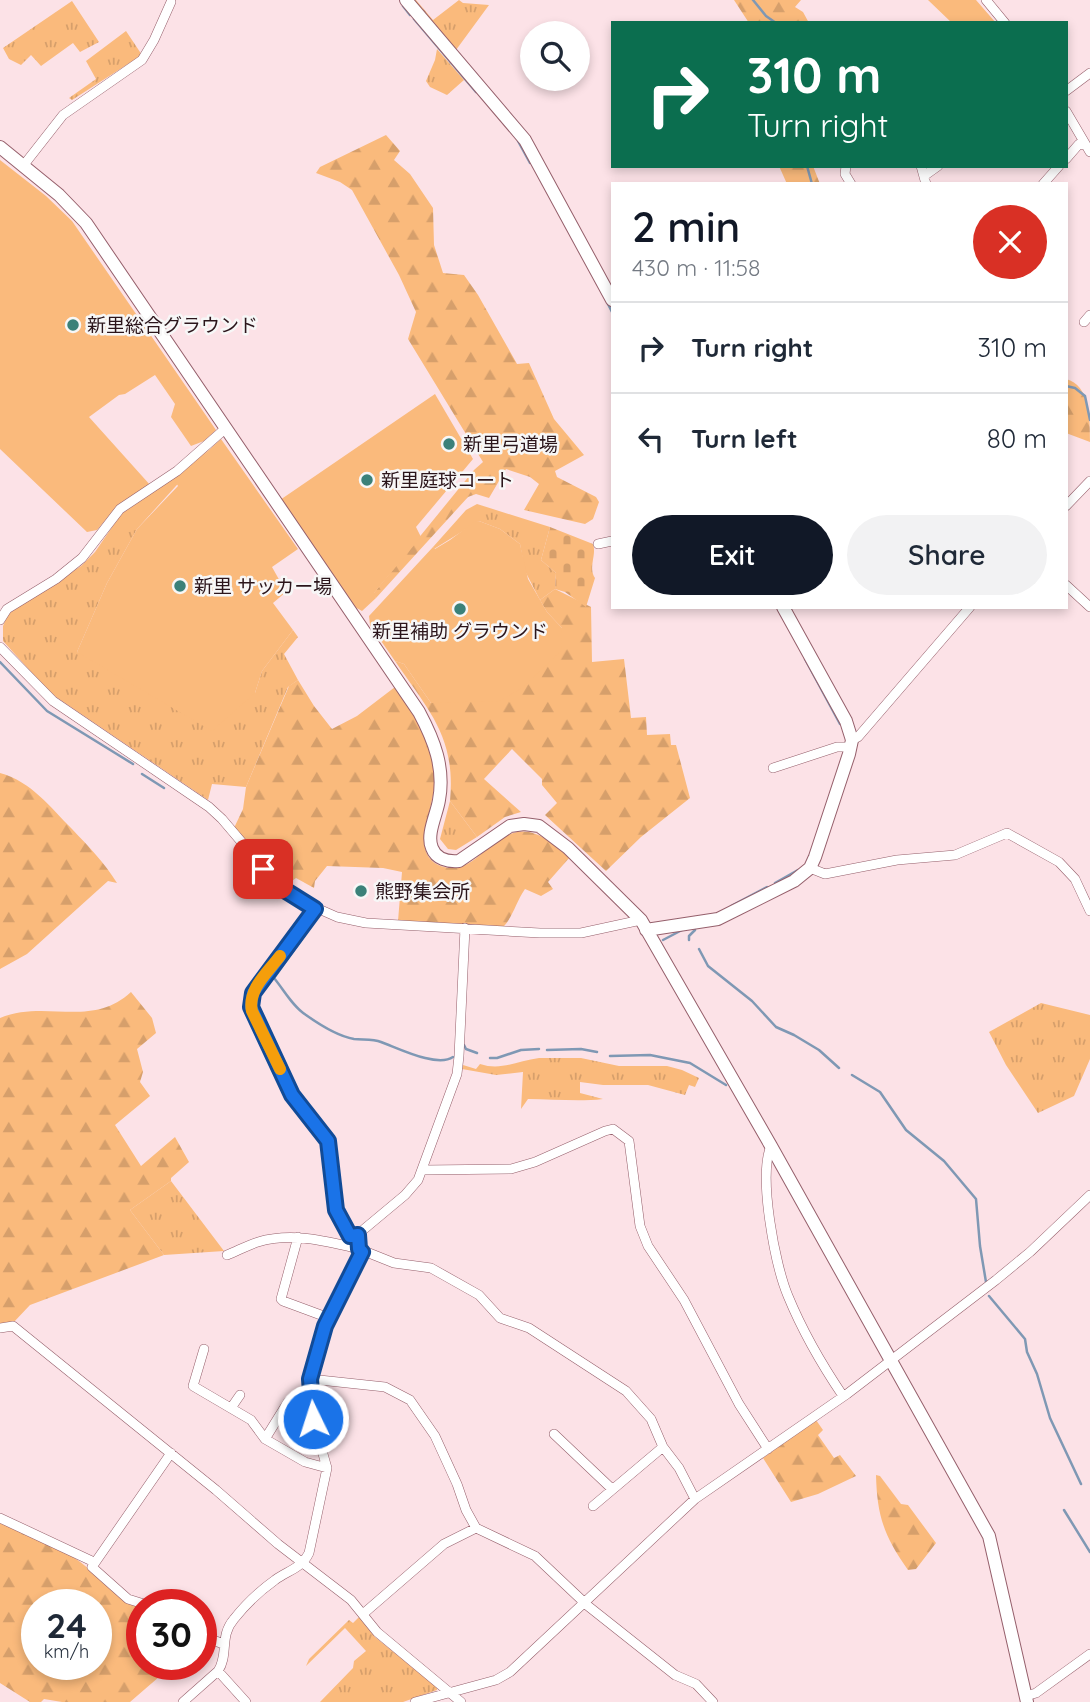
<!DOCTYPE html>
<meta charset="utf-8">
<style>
:root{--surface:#fff;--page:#f2f2f3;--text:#1f2937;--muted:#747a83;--line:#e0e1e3;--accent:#111827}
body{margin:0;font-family:Quicksand,"Noto Sans JP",sans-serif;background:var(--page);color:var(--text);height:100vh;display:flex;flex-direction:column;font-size:26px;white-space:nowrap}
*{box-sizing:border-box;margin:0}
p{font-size:23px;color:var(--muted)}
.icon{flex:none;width:38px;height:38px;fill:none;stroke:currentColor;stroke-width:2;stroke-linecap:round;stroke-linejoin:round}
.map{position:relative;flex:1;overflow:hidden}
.panel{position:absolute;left:611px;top:182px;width:457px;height:427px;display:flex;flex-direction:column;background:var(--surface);border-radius:0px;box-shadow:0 4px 10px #0003}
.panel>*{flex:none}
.guide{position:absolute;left:611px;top:21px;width:457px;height:147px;border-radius:0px;box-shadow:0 4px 10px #0003;background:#0b6e4f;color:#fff;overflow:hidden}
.tools{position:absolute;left:520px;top:21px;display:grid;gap:14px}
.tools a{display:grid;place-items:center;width:70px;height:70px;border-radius:50%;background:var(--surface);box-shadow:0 4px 10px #0003;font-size:35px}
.speed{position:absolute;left:21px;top:1589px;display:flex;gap:14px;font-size:35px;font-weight:700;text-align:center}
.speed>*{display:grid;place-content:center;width:91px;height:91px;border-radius:50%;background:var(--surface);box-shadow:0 4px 10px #0003;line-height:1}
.speed small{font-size:18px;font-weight:400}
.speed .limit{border:10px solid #d22;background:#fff;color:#111}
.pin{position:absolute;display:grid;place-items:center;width:60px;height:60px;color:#fff;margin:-30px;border-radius:14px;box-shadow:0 4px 10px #0006}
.me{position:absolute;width:77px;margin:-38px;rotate:356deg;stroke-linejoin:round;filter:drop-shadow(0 0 5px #0008)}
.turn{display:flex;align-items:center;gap:24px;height:147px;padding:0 21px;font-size:32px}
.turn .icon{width:91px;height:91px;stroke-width:2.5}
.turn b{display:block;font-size:49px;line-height:60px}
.round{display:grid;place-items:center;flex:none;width:74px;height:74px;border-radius:37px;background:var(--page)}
.summary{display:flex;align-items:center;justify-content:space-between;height:119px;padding:0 21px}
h1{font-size:42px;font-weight:600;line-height:52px;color:var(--accent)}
.action{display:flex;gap:14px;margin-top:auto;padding:14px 21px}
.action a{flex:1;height:80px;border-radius:42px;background:var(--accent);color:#fff;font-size:28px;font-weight:600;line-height:80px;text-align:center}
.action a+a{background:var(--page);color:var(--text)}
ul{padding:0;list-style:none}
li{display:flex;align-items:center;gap:21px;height:91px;padding:0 21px;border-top:2px solid var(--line)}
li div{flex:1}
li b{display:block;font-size:26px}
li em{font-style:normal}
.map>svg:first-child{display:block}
.grass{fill:url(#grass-tufts)}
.forest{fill:url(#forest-firs);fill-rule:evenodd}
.cemetery{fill:url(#cemetery-stones)}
.garden{fill:#faba7c}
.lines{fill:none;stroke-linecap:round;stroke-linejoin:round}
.stream{stroke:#7f98b4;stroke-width:2.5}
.street-casing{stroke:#955f6b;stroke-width:10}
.secondary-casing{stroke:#955f6b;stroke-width:14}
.street{stroke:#fff;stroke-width:9}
.secondary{stroke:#fff;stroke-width:12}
.route-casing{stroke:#114b97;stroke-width:18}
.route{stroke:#1a73e8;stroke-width:12}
.slow{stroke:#f59e0b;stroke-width:12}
.poi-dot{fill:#3b8179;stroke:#f7f7f7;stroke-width:2.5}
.labels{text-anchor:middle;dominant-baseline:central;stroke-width:5;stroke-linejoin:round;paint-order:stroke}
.poi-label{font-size:19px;fill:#2b151b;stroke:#f7f7f7;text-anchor:start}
</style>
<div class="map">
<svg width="1090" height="1702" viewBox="0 0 1090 1702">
<defs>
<pattern id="grass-tufts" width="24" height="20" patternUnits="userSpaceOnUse" patternTransform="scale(1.75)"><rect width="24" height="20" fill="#faba7c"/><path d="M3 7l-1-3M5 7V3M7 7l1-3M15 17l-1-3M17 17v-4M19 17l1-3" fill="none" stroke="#d69f6b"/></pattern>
<pattern id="forest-firs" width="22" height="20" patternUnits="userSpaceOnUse" patternTransform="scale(1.75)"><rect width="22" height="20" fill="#faba7c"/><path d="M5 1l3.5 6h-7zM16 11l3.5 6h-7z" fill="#d69f6b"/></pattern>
<pattern id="cemetery-stones" width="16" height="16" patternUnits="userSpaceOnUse" patternTransform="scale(1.75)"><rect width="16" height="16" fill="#faba7c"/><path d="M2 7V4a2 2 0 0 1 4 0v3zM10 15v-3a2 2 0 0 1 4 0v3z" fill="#d69f6b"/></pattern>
</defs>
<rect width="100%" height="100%" fill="#fce2e7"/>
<!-- grass -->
<path class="grass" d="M412 0H416L433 20 459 0 463 3 489 5 456 50Z
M72 1 99 42 80 52 73 43 41 66 31 55 21 65 9 59 3 48Z
M126 31 142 55 72 100 69 98 96 79 86 61Z
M437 49 464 80 447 95 430 87 426 81 435 60Z
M214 444 137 529 107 583 77 652 255 693 262 671 293 630 298 637 284 654 298 680 288 687 246 787 212 784 208 800 56 697 42 684 3 641V626L8 614 81 566 95 552 121 514 171 480Z
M477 504 550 527 541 560 556 573 555 589 540 600 525 571 520 544 500 529 479 521 434 549 433 547 466 510Z
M450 801 477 837 456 850 448 849 440 839Z
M1041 1003 1090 1015V1059L1074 1096 1038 1113 1006 1065 989 1032Z
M539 1058H581L619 1066H667L682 1070 699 1078 695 1087 689 1085 685 1095 648 1085H603L580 1082V1093L603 1099C579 1102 552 1099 528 1099L521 1109 523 1072 496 1075 462 1069 463 1065 476 1069 480 1064C501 1071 517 1061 539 1058Z
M171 1181 224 1251 164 1255 130 1210Z
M359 1617 375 1637 437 1687V1690L403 1702H320L353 1668 354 1661 366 1651 345 1628 306 1666 309 1659 349 1620 353 1623Z"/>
<!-- forest -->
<path class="forest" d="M734 0H801L795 7 803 12 809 23H749Z
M386 135 400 151 394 160 410 174 433 208 434 245 443 273 464 275 478 295 517 364 529 363 554 419 584 455 555 471 557 477 596 497 599 502 593 519 585 524 524 510 539 484 530 477 506 469 489 498 476 494 468 497 376 598 373 594 474 470 483 462 408 339 416 312 399 275 352 190 340 182 316 173 320 167Z
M779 166H813L820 184H787Z
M1066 379C1090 385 1090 418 1090 442L1066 433Z
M555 589 591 607 592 662 624 659 631 718 646 717 647 735 670 734 671 745H676L690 798 641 837 606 871 545 815 557 803 542 785V779L512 749 484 779 521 812 505 817 477 837 450 801C456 737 429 711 395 661L404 664 431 703 562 628 547 612 540 600Z
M298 680 314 706 332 729 357 716 395 687C413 714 435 745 435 780 435 798 419 839 427 854 435 870 456 871 469 863 479 857 486 849 495 843 526 819 544 837 570 857L548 882 553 889 541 896 525 889C516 902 513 917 503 927L398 921 402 872 383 868 327 866 315 881 314 888 296 878 285 886 275 877 234 828 243 809 246 787 289 686Z
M0 773C32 782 50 807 72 829 89 847 104 862 117 883L108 881 27 954 0 969Z
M131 992 152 1018 156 1033 137 1049 143 1072 140 1082 150 1096 115 1125 141 1166 175 1137 189 1162 171 1178V1181L130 1210 164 1255 30 1305 13 1323 0 1325V1018C46 999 91 1029 131 992Z
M816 1420 823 1430 818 1435 834 1458 840 1455 856 1476 818 1494 791 1502 763 1458Z
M876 1475 880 1476 901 1504 908 1505 936 1543 916 1569 908 1570C884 1536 877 1516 876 1475Z
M0 1523C22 1531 67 1550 84 1565 104 1581 116 1600 142 1607V1664H174L130 1702H62L44 1699 41 1702H30L0 1683ZM37 1605H96V1664H37Z"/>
<!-- cemetery -->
<path class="cemetery" d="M550 527 593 544C597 555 588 567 595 578L586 607 565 592 555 589 556 573 541 560Z"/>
<!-- garden -->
<path class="garden" d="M928 0H976L996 23H952Z
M0 160 46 196 72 221 216 430 204 441 191 446 171 417 175 404 155 375 125 394 119 395 89 417 151 486 119 504 97 530 87 532 0 449Z
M435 394 473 459 416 527 421 537 374 593 376 598 362 611 353 606 280 500Z
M221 439 298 549 272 567 286 592 273 603 293 630 262 671 255 693 212 731 77 652 107 583 137 529 178 486 175 481Z
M479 521 500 529 520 544 528 579 547 612 562 628 561 651 522 688 499 701 431 703 404 664 395 661 370 625 369 616 433 547 435 549 450 540 474 522Z"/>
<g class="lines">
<!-- stream -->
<path class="stream" d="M753 0 766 16 776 23
M403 6 410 15
M414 19 476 92
M518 141 530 163
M807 166 812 184
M608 304 612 312
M1066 386 1075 388 1085 396 1090 420
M805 659 840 724
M0 662 47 711 133 764
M142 774 164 788
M775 883 798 870
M731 906 767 887
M309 929 274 978C284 990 293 1007 306 1015 320 1025 337 1036 354 1039 363 1040 373 1039 381 1042 398 1048 437 1068 453 1057
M663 940 682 930
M689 940V936L695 930
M699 949 708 966 752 1001 776 1027 794 1035 819 1050 839 1068
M464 1045 466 1049 477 1053
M547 1050 581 1049 597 1052
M610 1056 650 1055 690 1063 726 1085
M490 1058H497L521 1050 539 1049
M852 1075 880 1092 906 1130 944 1161 976 1199 980 1246 986 1282
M989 1296 1025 1339 1027 1352 1037 1374 1050 1418 1081 1484
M1064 1510 1090 1552"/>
<!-- street casing -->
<g class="street-casing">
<path id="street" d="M986 0 1005 23
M1066 91 1090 73
M1066 111 1090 152
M1066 159 1079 144 1085 145
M23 166 63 115 142 60 154 40 171 2
M846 166 845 174 851 184
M921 166 926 184
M924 176 938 166
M1043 184 1059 166
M1084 322 1090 315
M1066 506 1090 481
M598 544 612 541
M1066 585 1090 607
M0 620 7 609 56 579 82 558 120 509 177 471 226 428
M0 647 53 701 209 807 222 819 278 885 303 902 337 917 366 923 540 933H581L641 920
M852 740 858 737 970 607
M773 768 837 747H851
M810 868 825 874 897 860 955 855 1007 833 1059 862 1075 879 1090 911
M315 909 253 993 251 1007 292 1095 328 1141 336 1210 350 1235H357
M465 928 459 1056 457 1074 418 1180 405 1195 357 1235 359 1249 394 1263 431 1268 479 1295 500 1318 529 1328 626 1391 651 1419 663 1447 679 1468 695 1499
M771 1146C758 1176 775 1265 788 1296 802 1330 822 1365 843 1396
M424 1170 511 1169 535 1162 605 1131 613 1129 629 1141 640 1226 648 1246 684 1300 739 1404 768 1449
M298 1237 281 1299 283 1301 329 1318
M227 1255C237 1251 248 1245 258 1242 292 1232 326 1241 359 1249
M0 1328 13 1326 216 1490 278 1544 351 1600 377 1632 461 1702
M204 1349 193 1386 251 1420 265 1439 305 1462 327 1468
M310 1379 385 1387 410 1400 435 1436 457 1484 466 1510 476 1528 535 1556 588 1606 675 1675 696 1684 713 1702
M231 1408 240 1395
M554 1434 612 1489
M265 1439 288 1402
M593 1506 663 1447
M0 1518 94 1562
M147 1605 128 1599 92 1567 171 1453
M363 1614 444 1544 476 1528
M201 1635 223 1644
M1026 1696 1036 1693 1090 1654
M183 1702 218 1671
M246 1702 218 1671C229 1655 219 1636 234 1619 245 1605 261 1590 275 1580 287 1571 302 1568 309 1553L327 1468 313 1419 310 1379 325 1326 363 1252
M415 1702 496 1680 510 1672 695 1499 847 1394 996 1280 1030 1252 1090 1195"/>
</g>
<!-- secondary casing -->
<g class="secondary-casing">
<path id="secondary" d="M406 0 525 140 612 300
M0 147 59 195 86 223 419 712C434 740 445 768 439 800 437 814 426 834 432 848 436 859 448 862 459 861L510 826 524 824 539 826 568 848 641 920 771 1146 989 1536 1027 1702
M646 930 718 919 794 881 810 868 815 857 849 754 852 740 846 721 783 607"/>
</g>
<!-- street -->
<use href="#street" class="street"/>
<!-- secondary -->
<use href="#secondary" class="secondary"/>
</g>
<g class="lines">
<!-- route casing -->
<g class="route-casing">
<path id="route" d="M263 869 283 889 315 909 253 993 251 1007 292 1095 328 1141 336 1210 350 1236 358 1235 359 1249 362 1252 325 1326 310 1379 313 1419"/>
</g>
<!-- route -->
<use href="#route" class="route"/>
<!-- slow -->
<path class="slow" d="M280 956C268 972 247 990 252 1011L280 1069"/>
</g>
<!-- markers -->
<g class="poi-dot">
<circle cx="73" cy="325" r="7"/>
<circle cx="449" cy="444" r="7"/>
<circle cx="367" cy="480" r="7"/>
<circle cx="180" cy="586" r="7"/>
<circle cx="460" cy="609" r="7"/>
<circle cx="361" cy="891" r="7"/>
</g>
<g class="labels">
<!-- poi labels -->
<g class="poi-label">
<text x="87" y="325">新里総合グラウンド</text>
<text x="463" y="444">新里弓道場</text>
<text x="381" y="480">新里庭球コート</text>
<text x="194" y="586">新里 サッカー場</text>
<text x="460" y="631" text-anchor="middle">新里補助 グラウンド</text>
<text x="375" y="891">熊野集会所</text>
</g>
</g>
</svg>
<div class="tools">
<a><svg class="icon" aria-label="search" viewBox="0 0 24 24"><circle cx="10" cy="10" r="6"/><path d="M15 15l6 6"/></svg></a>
</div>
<div class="speed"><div>24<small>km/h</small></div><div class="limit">30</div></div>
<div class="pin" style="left:263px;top:869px;background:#d93025"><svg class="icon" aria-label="arrive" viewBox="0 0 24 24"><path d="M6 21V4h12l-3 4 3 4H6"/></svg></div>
<svg class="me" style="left:313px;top:1419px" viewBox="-20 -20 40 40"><circle r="17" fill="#1a73e8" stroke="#fff" stroke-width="3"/><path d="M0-11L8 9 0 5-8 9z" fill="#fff"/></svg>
<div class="guide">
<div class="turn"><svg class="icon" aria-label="right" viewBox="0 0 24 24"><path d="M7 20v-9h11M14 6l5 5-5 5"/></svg><div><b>310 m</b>Turn right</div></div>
</div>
<section class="panel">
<div class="summary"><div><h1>2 min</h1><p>430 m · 11:58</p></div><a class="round" style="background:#d93025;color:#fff"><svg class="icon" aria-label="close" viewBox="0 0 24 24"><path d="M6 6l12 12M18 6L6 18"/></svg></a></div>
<ul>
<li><svg class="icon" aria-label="right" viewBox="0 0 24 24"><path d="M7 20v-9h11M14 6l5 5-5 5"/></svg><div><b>Turn right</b></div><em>310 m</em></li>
<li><svg class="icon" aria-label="left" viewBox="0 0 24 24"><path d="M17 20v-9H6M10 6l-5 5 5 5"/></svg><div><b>Turn left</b></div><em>80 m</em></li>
</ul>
<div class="action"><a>Exit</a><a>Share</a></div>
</section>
</div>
